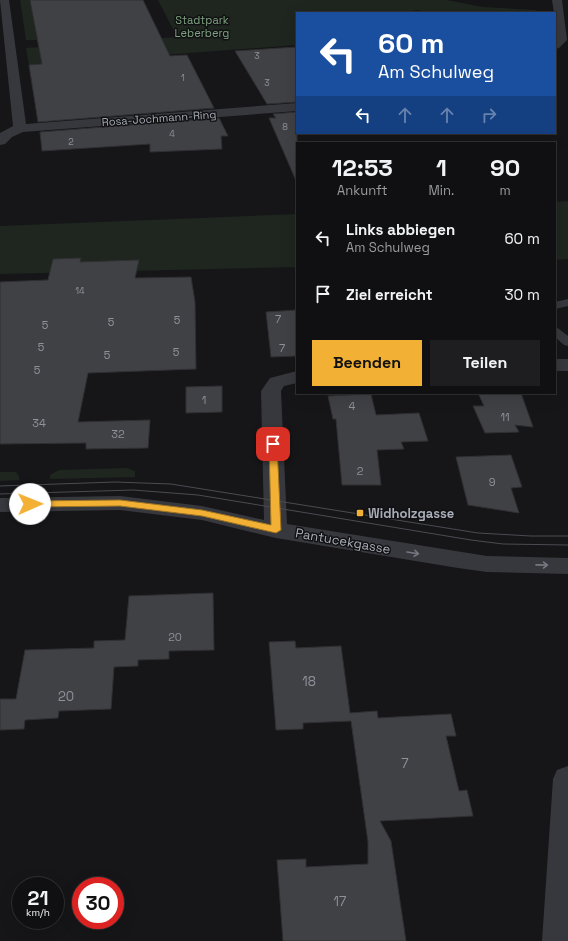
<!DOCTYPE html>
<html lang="de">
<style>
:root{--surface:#101012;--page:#1e1e20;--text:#f1f3f6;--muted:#9c9d9f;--line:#303032;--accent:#f2b134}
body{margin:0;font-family:"Space Grotesk",sans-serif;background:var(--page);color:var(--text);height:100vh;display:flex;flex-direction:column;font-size:15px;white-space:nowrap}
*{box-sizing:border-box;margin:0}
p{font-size:13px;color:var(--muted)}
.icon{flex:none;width:22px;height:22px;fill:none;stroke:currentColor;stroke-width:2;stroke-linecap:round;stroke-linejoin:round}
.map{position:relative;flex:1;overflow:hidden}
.sheet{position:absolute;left:296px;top:142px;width:260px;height:252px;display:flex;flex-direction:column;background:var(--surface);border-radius:0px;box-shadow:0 4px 16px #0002,0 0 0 1px var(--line)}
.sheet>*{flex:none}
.guide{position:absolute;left:296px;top:12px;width:260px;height:122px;border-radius:0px;box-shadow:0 4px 16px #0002,0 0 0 1px var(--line);background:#1a4fa0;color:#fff;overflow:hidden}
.speed{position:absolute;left:12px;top:877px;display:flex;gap:8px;font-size:20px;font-weight:700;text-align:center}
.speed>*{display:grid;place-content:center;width:52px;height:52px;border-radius:50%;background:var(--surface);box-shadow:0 4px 16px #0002,0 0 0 1px var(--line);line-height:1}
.speed small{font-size:10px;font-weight:400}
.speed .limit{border:6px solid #d22;background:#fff;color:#111}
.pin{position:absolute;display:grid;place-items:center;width:34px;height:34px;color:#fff;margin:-17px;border-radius:8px;box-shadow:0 2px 6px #0006}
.me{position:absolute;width:44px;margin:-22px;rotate:89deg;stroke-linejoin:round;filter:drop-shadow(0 0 3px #0008)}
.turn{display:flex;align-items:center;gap:14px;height:84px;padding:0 16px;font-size:18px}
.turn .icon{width:52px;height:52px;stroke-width:2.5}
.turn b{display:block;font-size:28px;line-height:34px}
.lanes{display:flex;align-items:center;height:38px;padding:0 16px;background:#0003;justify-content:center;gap:20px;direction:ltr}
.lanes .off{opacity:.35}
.eta{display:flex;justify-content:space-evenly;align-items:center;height:68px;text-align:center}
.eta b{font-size:24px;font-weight:600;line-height:28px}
.primary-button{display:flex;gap:8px;margin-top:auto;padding:8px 16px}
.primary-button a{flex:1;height:46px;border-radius:0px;background:var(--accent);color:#111;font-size:16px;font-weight:600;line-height:46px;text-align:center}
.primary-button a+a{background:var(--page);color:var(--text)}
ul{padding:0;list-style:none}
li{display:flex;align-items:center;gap:12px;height:56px;padding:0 16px}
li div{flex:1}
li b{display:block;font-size:15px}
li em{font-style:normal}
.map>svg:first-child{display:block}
.green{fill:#1e261f}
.building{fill:#404145;stroke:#303034}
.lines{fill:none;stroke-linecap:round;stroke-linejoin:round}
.service{fill:#37383d;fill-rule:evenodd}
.minor{fill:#37383d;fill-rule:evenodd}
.tram{stroke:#4a4c52;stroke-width:1}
.oneway{stroke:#757881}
.route{fill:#f2b134;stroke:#9d7322}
.poi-dot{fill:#f2b134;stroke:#111113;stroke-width:1.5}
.labels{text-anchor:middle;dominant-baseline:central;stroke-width:3;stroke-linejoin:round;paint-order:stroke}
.far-number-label{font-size:9px;fill:#8e929b}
.far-park-label{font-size:11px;fill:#7fa381;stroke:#111113}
.far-street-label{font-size:11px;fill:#a8adb8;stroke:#111113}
.number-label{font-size:11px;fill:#8e929b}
.poi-label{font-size:13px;font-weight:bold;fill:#a8adb8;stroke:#111113;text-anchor:start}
.street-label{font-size:13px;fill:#a8adb8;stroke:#111113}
.near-number-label{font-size:13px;fill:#8e929b}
</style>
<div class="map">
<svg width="568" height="941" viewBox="0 0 568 941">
<rect width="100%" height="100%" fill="#161618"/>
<!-- green -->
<path class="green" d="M20 0H30L37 40H26Z
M158 0H447L482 7 536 10V13H429L416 10 409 13H297V45L29 65 26 48 177 37Z
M568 201V259L555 260V202Z
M297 214V267L0 274V226Z
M127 468 135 471V477L50 479V475L59 470Z
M0 472H16L19 476V480L0 481Z"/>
<!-- building -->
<path class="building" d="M30 0H143L170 56 187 55 214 108 38 122 29 65 42 64Z
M297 47V102L267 104 235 51Z
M297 112V183L269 118H276L273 114Z
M219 118 228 136H221L222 149 150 152V144L42 151 40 132Z
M81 258 80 262 139 260 135 278 191 277 195 302 196 369 88 373 78 422 150 420 148 448 86 449V443L0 444V282L48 280 53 259Z
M297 310V356L271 357 266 312Z
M222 386V412L186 413V387Z
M478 393H521L533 427 515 425 519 432 485 433 473 406H484Z
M371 394 376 415 419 413 428 441 401 442 404 449 377 450 381 485H342L336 419H333L328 396Z
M511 455 522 487 511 488 519 513 468 505 456 457Z
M213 593 214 650 169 651V659L138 660V666L114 667 111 709 59 711 58 718 25 720 24 729 0 730V699H16L25 650 94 648V641L125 640 129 596Z
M295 641 296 648 341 646 350 713 377 711 378 718 451 714 456 736H446L459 791 467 790 473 816 380 821 391 841 406 941H283L277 860 306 859V867L368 864V842L351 721 303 723V729L276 730 269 642Z"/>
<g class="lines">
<!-- service -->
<path class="service" d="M568 299V306L555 309V302Z
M555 327 559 329 568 336V346L564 345 555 337Z"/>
<!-- minor -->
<path class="minor" d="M0 0H9L26 124 297 103V111L23 132 12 137 5 144 0 145V133L13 126Z
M552 0H562L567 40 559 48 555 49V40L556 39 555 13H554Z
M555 359H568V371H555Z
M297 371V383L284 386 281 391 287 524 487 556 568 558V574L487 572 458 568 276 538 202 520 120 510 0 512V498L120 496 202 506 264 520 261 391 270 378Z
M568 766V941H542L553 779 557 770Z"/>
<!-- tram -->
<path class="tram" d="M0 486 115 482 171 484 478 533 531 536H568
M0 494 133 490 198 495 471 540 503 544 568 545"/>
</g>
<!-- one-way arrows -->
<defs><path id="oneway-shaft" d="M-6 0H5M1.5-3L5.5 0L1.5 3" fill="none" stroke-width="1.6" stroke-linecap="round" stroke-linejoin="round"/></defs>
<g class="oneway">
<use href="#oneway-shaft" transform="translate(413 553) rotate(9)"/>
<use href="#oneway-shaft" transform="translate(542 565) rotate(1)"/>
</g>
<!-- route -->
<path class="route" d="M273 441 277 444 281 530 276 533 202 516 120 506 30 507 25 504 30 501 120 500 202 510 271 525 269 444Z"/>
<!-- markers -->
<rect class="poi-dot" x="356" y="509" width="8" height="8" rx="2"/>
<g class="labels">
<!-- far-number labels -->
<g class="far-number-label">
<text x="257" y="56">3</text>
<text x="183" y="78">1</text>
<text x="267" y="83">3</text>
<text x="285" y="127">8</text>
<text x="172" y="134">4</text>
<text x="71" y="142">2</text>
<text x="80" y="291">14</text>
</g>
<!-- far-park labels -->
<g class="far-park-label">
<text x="202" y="20">Stadtpark<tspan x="202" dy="13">Leberberg</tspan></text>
</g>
<!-- far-street labels -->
<g class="far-street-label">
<text transform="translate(159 118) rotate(-4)">Rosa-Jochmann-Ring</text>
</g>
<!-- number labels -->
<g class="number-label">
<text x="278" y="319">7</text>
<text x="177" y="320">5</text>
<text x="111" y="322">5</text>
<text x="45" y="325">5</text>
<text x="41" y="347">5</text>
<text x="282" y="348">7</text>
<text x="176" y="352">5</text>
<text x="107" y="355">5</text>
<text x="37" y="370">5</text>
<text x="204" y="400">1</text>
<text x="352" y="406">4</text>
<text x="505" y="417">11</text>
<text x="39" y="423">34</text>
<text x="118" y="434">32</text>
<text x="360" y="471">2</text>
<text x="492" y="482">9</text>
<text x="175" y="637">20</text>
</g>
<!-- poi labels -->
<g class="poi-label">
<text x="368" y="513">Widholzgasse</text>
</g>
<!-- street labels -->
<g class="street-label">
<text transform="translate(343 541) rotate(10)">Pantucekgasse</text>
</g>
<!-- near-number labels -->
<g class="near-number-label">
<text x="309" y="681">18</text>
<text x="66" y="696">20</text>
<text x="405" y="763">7</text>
<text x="340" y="901">17</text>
</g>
</g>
</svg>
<div class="speed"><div>21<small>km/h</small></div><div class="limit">30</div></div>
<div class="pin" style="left:273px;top:444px;background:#d93025"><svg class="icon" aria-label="arrive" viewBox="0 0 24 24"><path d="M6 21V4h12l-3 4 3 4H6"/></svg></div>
<svg class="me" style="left:30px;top:504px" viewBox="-20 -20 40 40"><circle r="19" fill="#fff"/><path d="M0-13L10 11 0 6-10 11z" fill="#f2b134"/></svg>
<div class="guide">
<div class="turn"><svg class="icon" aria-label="left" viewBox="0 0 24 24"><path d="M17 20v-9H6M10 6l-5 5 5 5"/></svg><div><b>60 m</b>Am Schulweg</div></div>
<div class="lanes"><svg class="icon" aria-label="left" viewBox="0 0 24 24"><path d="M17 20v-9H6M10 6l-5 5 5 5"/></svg><svg class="icon off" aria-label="ahead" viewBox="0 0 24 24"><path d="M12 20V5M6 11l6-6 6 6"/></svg><svg class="icon off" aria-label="ahead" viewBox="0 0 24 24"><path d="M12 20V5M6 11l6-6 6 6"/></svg><svg class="icon off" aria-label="right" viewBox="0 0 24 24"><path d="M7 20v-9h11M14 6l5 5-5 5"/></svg></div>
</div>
<section class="sheet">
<div class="eta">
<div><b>12:53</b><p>Ankunft</p></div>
<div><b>1</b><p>Min.</p></div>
<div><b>90</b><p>m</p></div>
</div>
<ul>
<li><svg class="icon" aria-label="left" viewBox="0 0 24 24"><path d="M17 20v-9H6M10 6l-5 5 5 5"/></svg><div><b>Links abbiegen</b><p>Am Schulweg</p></div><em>60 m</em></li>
<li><svg class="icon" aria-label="arrive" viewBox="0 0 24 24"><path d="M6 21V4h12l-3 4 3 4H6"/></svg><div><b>Ziel erreicht</b></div><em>30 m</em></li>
</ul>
<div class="primary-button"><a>Beenden</a><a>Teilen</a></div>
</section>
</div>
